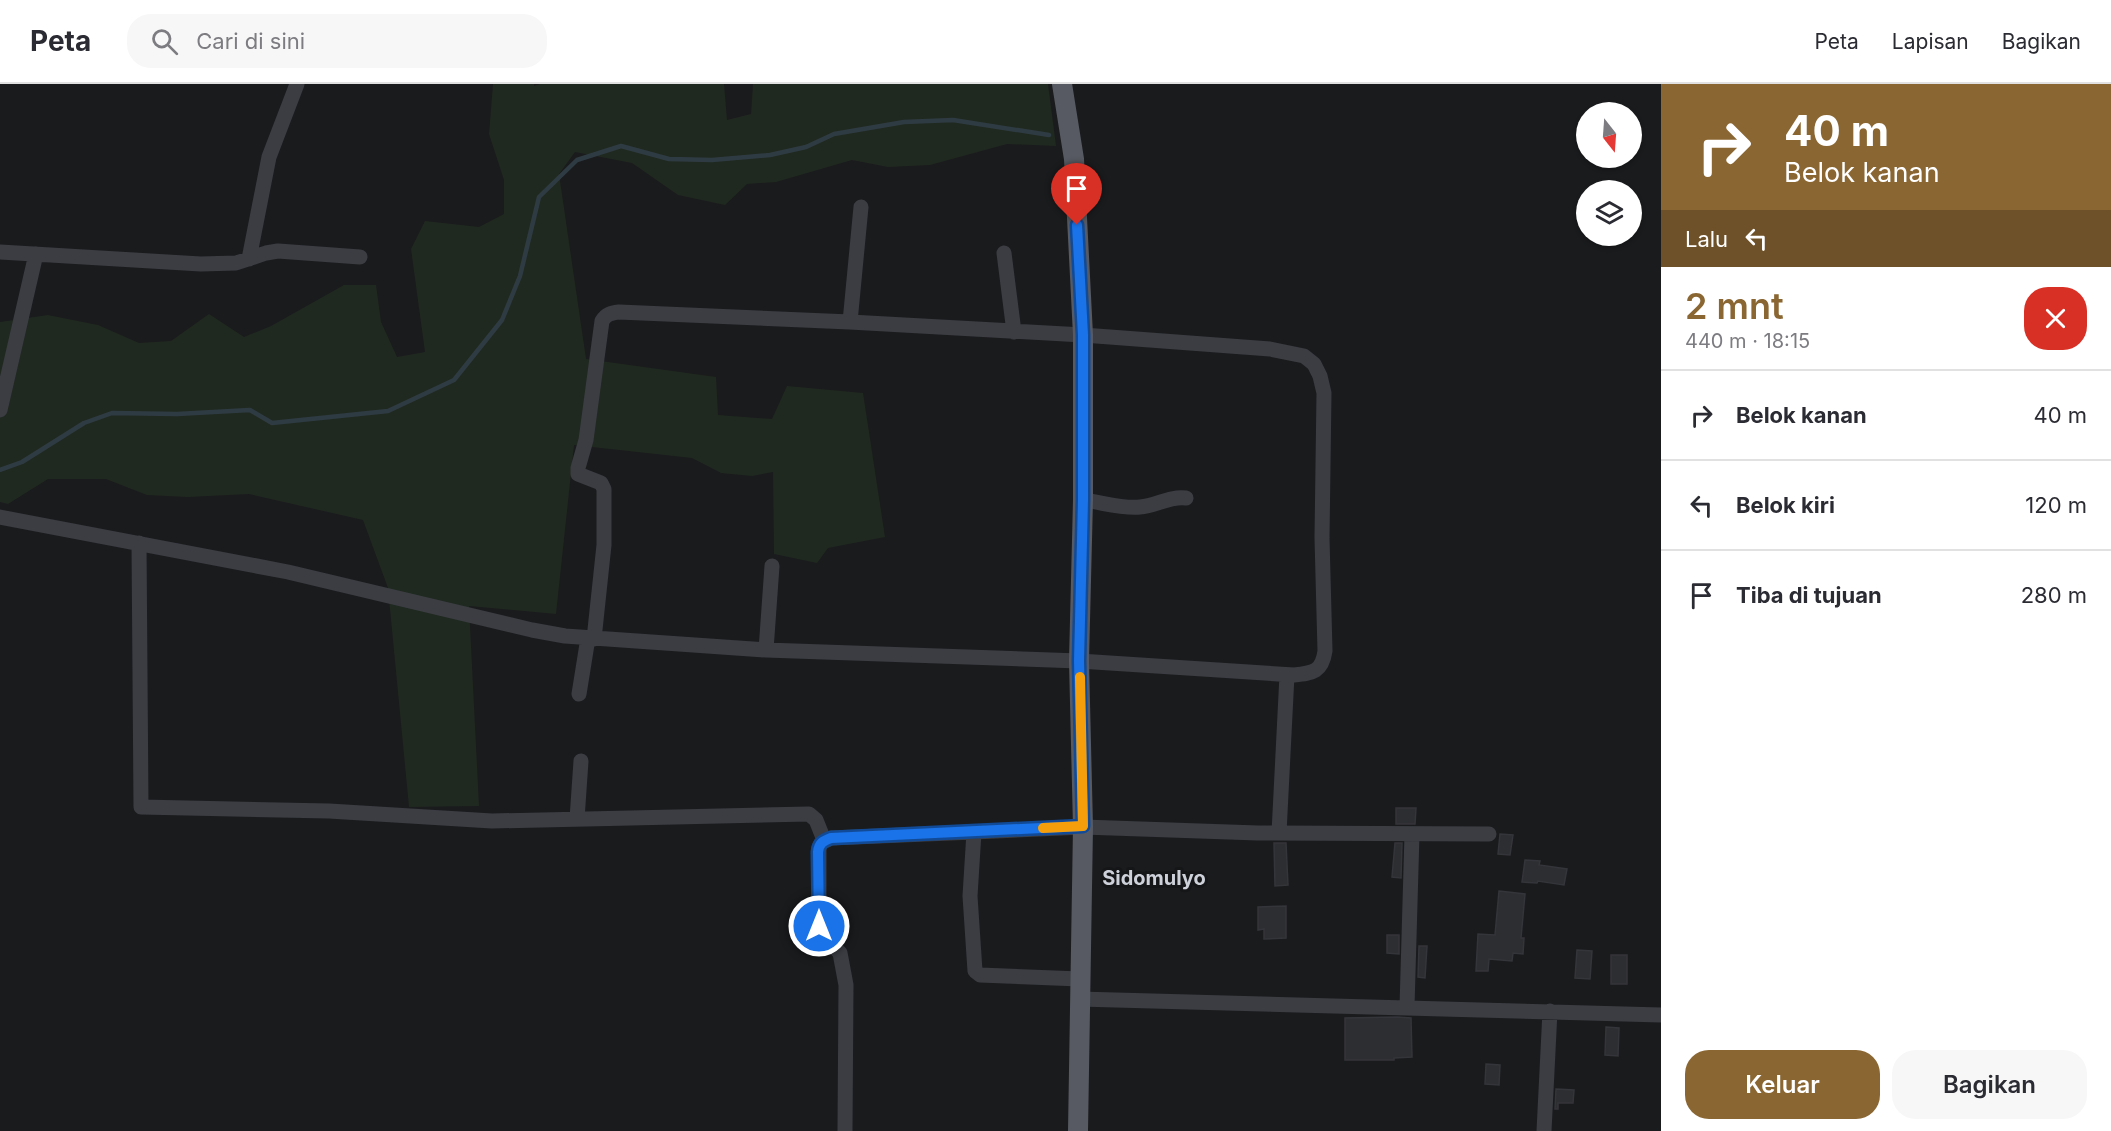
<!DOCTYPE html>
<html lang="id">
<meta charset="utf-8">
<style>
:root{--surface:#fff;--page:#f7f7f7;--text:#2b2b33;--muted:#7c7c81;--line:#e1e1e2;--accent:#8a6632}
body{margin:0;font-family:Inter,sans-serif;background:var(--page);color:var(--text);height:100vh;display:flex;flex-direction:column;font-size:22px;white-space:nowrap}
*{box-sizing:border-box;margin:0}
p{font-size:20px;color:var(--muted)}
.icon{flex:none;width:33px;height:33px;fill:none;stroke:currentColor;stroke-width:2;stroke-linecap:round;stroke-linejoin:round}
.map{position:relative;flex:1;overflow:hidden}
.side{display:flex;flex-direction:column;background:var(--surface);width:450px}
.side>*{flex:none}
.hud{background:#8a6632;color:#fff;overflow:hidden}
.needle{width:39px;rotate:163deg}
.buttons{position:absolute;left:1576px;top:18px;display:grid;gap:12px}
.buttons a{display:grid;place-items:center;width:66px;height:66px;border-radius:50%;background:var(--surface);box-shadow:0 2px 4px #0004;font-size:30px}
.pin{position:absolute;display:grid;place-items:center;width:51px;height:51px;color:#fff;margin:-62px -26px;border-radius:50% 50% 50% 0;rotate:-45deg;box-shadow:0 0 6px #0007}
.pin .icon{rotate:45deg}
.me{position:absolute;width:66px;margin:-33px;rotate:0deg;stroke-linejoin:round;filter:drop-shadow(0 0 4px #0008)}
.turn{display:flex;align-items:center;gap:21px;height:126px;padding:0 24px;font-size:27px}
.turn .icon{width:78px;height:78px;stroke-width:2.5}
.turn b{display:block;font-size:42px;line-height:51px}
.then{display:flex;align-items:center;height:57px;padding:0 24px;background:#0003;gap:12px;font-size:22px}
.round{display:grid;place-items:center;flex:none;width:63px;height:63px;border-radius:24px;background:var(--page)}
.head{display:flex;align-items:center;justify-content:space-between;height:102px;padding:0 24px}
h1{font-size:36px;font-weight:600;line-height:45px;color:var(--accent)}
.primary-button{display:flex;gap:12px;margin-top:auto;padding:12px 24px}
.primary-button a{flex:1;height:69px;border-radius:24px;background:var(--accent);color:#fff;font-size:24px;font-weight:600;line-height:69px;text-align:center}
.primary-button a+a{background:var(--page);color:var(--text)}
ul{padding:0;list-style:none}
li{display:flex;align-items:center;gap:18px;height:90px;padding:0 24px;border-top:2px solid var(--line)}
li div{flex:1}
li b{display:block;font-size:22px}
li em{font-style:normal}
header{display:flex;align-items:center;gap:36px;box-sizing:border-box;height:84px;padding:0 30px;background:var(--surface);border-bottom:2px solid var(--line)}
header strong{font-size:28px}
nav{display:flex;gap:33px;margin-inline-start:auto;font-size:21px}
.search{width:420px;height:54px;background:var(--page);display:flex;align-items:center;gap:15px;box-sizing:border-box;padding:0 21px;border-radius:24px;color:var(--muted);font-size:22px}
main{display:flex;flex:1;min-height:0}
.map>svg:first-child{display:block}
.green{fill:#202920}
.lines{fill:none;stroke-linecap:round;stroke-linejoin:round}
.stream{stroke:#2f3b43;stroke-width:4.5}
.building{fill:#2d2e31;stroke:#34353a;stroke-width:1.5}
.minor{stroke:#3b3d43;stroke-width:15}
.major{stroke:#575a62;stroke-width:20}
.route-casing{stroke:#114b97;stroke-width:15}
.route{stroke:#1a73e8;stroke-width:10}
.slow{stroke:#f59e0b;stroke-width:10}
.labels{text-anchor:middle;dominant-baseline:central;stroke-width:6;stroke-linejoin:round;paint-order:stroke}
.quarter-label{font-size:20px;font-weight:bold;fill:#ced1d9;stroke:#151618}
</style>
<header>
<strong>Peta</strong>
<div class="search"><svg class="icon" aria-label="search" viewBox="0 0 24 24"><circle cx="10" cy="10" r="6"/><path d="M15 15l6 6"/></svg>Cari di sini</div>
<nav><a>Peta</a><a>Lapisan</a><a>Bagikan</a></nav>
</header>
<main>
<div class="map">
<svg width="1661" height="1047" viewBox="0 0 1661 1047">
<rect width="100%" height="100%" fill="#1a1b1d"/>
<!-- green -->
<path class="green" d="M493 0H534V2L540 0H724L727 36 751 30 753 0H1048L1056 62 1007 60 930 81 888 83 852 76 776 98 747 100 725 121 678 111 632 79 575 68 559 90 586 275 716 293 718 331 772 335 787 302 863 309 885 453 828 464 817 479 774 470 773 388 752 392 721 389 692 374 574 361 556 530 469 522 479 722 409 723 388 504 363 436 249 410 188 413 147 411 106 395H48L8 420 0 418V238L48 231 98 241 139 259 171 257 209 230 244 253 271 242 344 201H376L381 238 397 273 425 268 411 165 425 137 479 143 504 130V96L489 50Z"/>
<g class="lines">
<!-- stream -->
<path class="stream" d="M0 386 22 378 84 339 112 329 177 330 250 326 272 339 388 327 454 296 502 236 520 192 539 113 577 76 621 62 669 75 712 76 770 71 806 63 834 50 904 38 953 36 1049 51"/>
</g>
<!-- building -->
<path class="building" d="M1396 724H1416L1415 740H1396Z
M1500 750 1513 751 1510 771 1498 770Z
M1274 759H1286L1288 801 1275 802Z
M1395 759H1402L1401 794 1392 793Z
M1525 776 1540 777 1539 781 1567 785 1564 801 1538 797 1537 799 1522 798Z
M1499 807 1525 810 1521 854H1524L1523 870 1513 869 1512 877 1489 875 1488 887H1476L1478 850 1495 851Z
M1286 822V854L1264 855V845L1258 846V823Z
M1387 851H1399V870L1387 869Z
M1419 862H1427L1425 894 1418 893Z
M1577 866 1592 867 1590 895 1575 894Z
M1611 871H1627V900H1611Z
M1397 933 1411 934 1412 973 1394 974V976H1345V934Z
M1606 943 1619 944 1618 972 1605 971Z
M1486 980 1500 981 1499 1001 1485 1000Z
M1556 1005 1574 1006 1573 1019H1558V1025H1555Z"/>
<g class="lines">
<!-- minor -->
<path class="minor" d="M0 168 201 180 236 179 266 169 278 167 360 173
M1004 169 1014 248
M249 175 269 73 297 0
M850 238 861 123
M0 326 36 170
M1083 416C1101 418 1122 425 1140 423 1156 422 1169 412 1186 414
M0 433 288 488 532 546 565 552 766 566 1079 577 1294 591C1313 589 1322 588 1325 567L1322 454 1324 309 1320 292 1314 280 1304 272 1270 265 1083 251 850 238 619 228C611 229 606 230 602 237L586 356 578 384V390L601 399 604 405V461L594 555
M139 459 141 723 329 727 492 737 809 730 816 736 824 756
M766 566 772 482
M579 610 588 554
M577 735 581 677
M1279 749 1287 591
M1080 895 980 891 975 887 970 812 974 748 1083 743 1258 749 1489 750
M1079 915 1661 931
M1407 923 1412 750
M845 1047 846 901 840 869 819 847V763L821 759 831 754 974 748
M1544 1047 1550 927"/>
<!-- major -->
<path class="major" d="M1062 0 1074 75 1083 251V416L1079 577 1083 743 1078 1047"/>
</g>
<g class="lines">
<!-- route casing -->
<g class="route-casing">
<path id="route" d="M819 842 818 768C819 759 823 757 831 754L1083 742 1079 577 1083 416V251L1077 141"/>
</g>
<!-- route -->
<use href="#route" class="route"/>
<!-- slow -->
<path class="slow" d="M1043 744 1083 742 1080 593"/>
</g>
<g class="labels">
<!-- quarter labels -->
<g class="quarter-label">
<text x="1154" y="794">Sidomulyo</text>
</g>
</g>
</svg>
<div class="buttons">
<a><svg class="needle" viewBox="-14 -14 28 28"><path d="M0-13l5 13h-10z" fill="#e53935"/><path d="M0 13l5-13h-10z" fill="#7c7c81"/></svg></a>
<a><svg class="icon" aria-label="layers" viewBox="0 0 24 24"><path d="M12 4l9 5-9 5-9-5zM3 14l9 5 9-5"/></svg></a>
</div>
<div class="pin" style="left:1077px;top:141px;background:#d93025"><svg class="icon" aria-label="arrive" viewBox="0 0 24 24"><path d="M6 21V4h12l-3 4 3 4H6"/></svg></div>
<svg class="me" style="left:819px;top:842px" viewBox="-20 -20 40 40"><circle r="17" fill="#1a73e8" stroke="#fff" stroke-width="3"/><path d="M0-11L8 9 0 5-8 9z" fill="#fff"/></svg>
</div>
<section class="side">
<div class="hud">
<div class="turn"><svg class="icon" aria-label="right" viewBox="0 0 24 24"><path d="M7 20v-9h11M14 6l5 5-5 5"/></svg><div><b>40 m</b>Belok kanan</div></div>
<div class="then">Lalu<svg class="icon" aria-label="left" viewBox="0 0 24 24"><path d="M17 20v-9H6M10 6l-5 5 5 5"/></svg></div>
</div>
<div class="head"><div><h1>2 mnt</h1><p>440 m · 18:15</p></div><a class="round" style="background:#d93025;color:#fff"><svg class="icon" aria-label="close" viewBox="0 0 24 24"><path d="M6 6l12 12M18 6L6 18"/></svg></a></div>
<ul>
<li><svg class="icon" aria-label="right" viewBox="0 0 24 24"><path d="M7 20v-9h11M14 6l5 5-5 5"/></svg><div><b>Belok kanan</b></div><em>40 m</em></li>
<li><svg class="icon" aria-label="left" viewBox="0 0 24 24"><path d="M17 20v-9H6M10 6l-5 5 5 5"/></svg><div><b>Belok kiri</b></div><em>120 m</em></li>
<li><svg class="icon" aria-label="arrive" viewBox="0 0 24 24"><path d="M6 21V4h12l-3 4 3 4H6"/></svg><div><b>Tiba di tujuan</b></div><em>280 m</em></li>
</ul>
<div class="primary-button"><a>Keluar</a><a>Bagikan</a></div>
</section>
</main>
